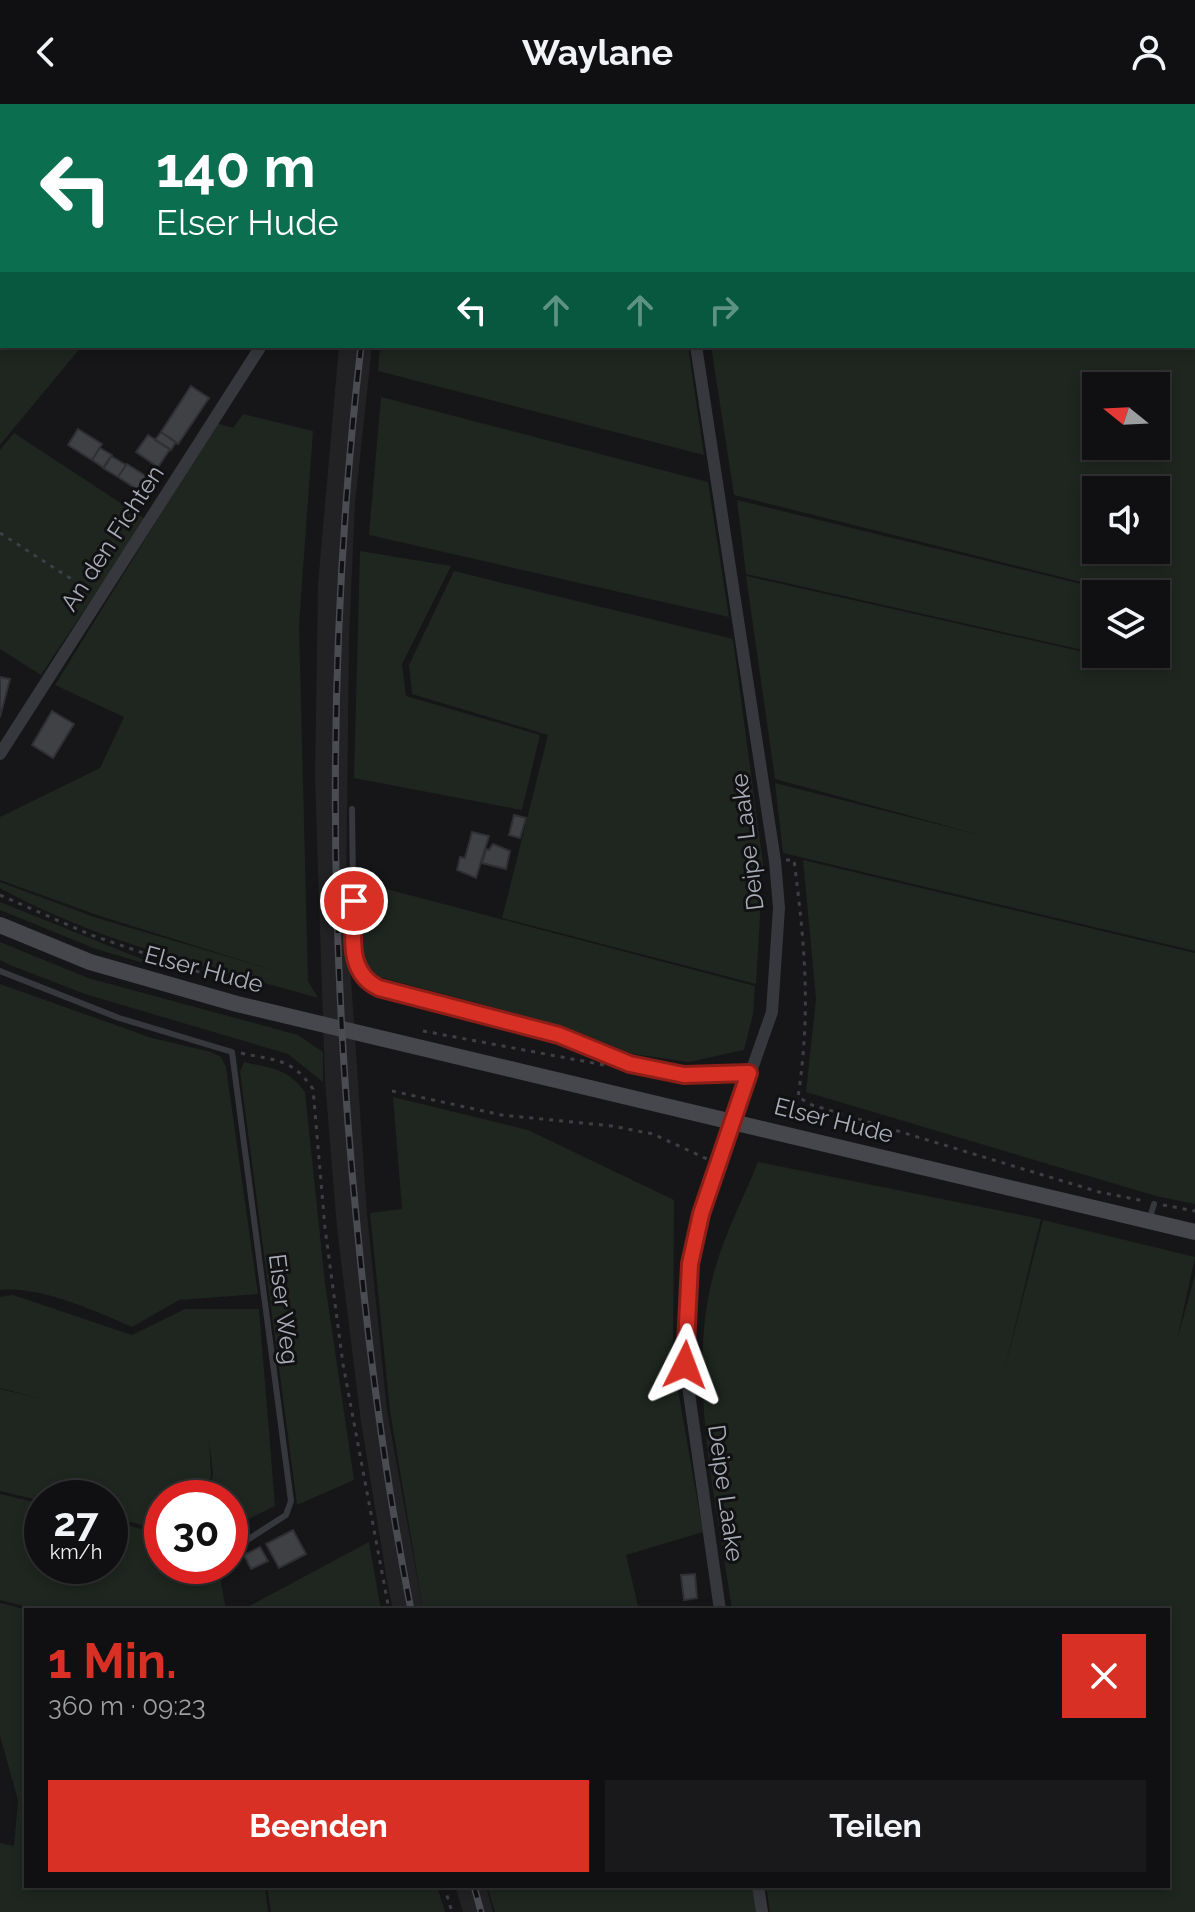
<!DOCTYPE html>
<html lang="de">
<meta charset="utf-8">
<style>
:root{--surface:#101012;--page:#19191b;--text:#f1f3f6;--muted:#9c9d9f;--line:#303032;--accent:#d93025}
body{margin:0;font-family:Raleway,sans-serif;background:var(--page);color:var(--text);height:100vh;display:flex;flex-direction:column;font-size:30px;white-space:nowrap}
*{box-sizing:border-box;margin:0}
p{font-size:26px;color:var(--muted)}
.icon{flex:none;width:44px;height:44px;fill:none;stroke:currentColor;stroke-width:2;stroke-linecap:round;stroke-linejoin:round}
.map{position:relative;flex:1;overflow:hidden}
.details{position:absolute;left:24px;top:1504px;width:1146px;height:280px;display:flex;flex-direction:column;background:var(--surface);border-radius:0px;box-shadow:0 4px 12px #0003,0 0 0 2px var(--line)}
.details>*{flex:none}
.banner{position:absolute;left:0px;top:0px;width:1196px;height:244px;box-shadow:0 4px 12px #0003,0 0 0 2px var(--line);background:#0b6e4f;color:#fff;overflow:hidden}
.needle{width:52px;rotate:288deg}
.buttons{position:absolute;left:1082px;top:268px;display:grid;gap:16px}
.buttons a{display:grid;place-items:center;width:88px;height:88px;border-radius:0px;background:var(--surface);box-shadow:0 4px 12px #0003,0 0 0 2px var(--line);font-size:40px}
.speed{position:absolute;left:24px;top:1376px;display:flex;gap:16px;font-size:40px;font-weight:700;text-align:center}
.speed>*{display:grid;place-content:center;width:104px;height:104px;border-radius:50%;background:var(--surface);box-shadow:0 4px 12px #0003,0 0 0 2px var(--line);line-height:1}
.speed small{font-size:20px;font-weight:400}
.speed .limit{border:12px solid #d22;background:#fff;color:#111}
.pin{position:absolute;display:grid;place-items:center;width:68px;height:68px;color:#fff;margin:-34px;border:4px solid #fff;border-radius:50%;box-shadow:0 2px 8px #0007}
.me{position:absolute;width:88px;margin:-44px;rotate:3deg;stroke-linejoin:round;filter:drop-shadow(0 0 6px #0008)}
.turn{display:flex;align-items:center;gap:28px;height:168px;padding:0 24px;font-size:36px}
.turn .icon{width:104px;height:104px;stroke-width:2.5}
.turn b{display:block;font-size:56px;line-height:68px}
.lanes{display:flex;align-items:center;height:76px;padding:0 24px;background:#0003;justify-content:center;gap:40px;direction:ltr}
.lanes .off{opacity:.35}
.round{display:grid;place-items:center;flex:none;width:84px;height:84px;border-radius:0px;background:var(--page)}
.head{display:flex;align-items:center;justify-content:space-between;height:136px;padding:0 24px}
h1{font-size:48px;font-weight:700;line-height:60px;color:var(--accent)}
.action{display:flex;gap:16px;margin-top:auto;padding:16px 24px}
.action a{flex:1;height:92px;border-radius:0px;background:var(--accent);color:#fff;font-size:32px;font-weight:700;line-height:92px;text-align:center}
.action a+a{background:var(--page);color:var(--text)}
header{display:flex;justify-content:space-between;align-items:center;height:104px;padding:0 24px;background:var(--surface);font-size:36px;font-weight:700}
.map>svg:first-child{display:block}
.built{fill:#222225}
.green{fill:#1e261f;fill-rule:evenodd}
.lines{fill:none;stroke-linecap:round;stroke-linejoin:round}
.stream{stroke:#2c353c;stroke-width:4}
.building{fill:#404145;stroke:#303034;stroke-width:2}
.path{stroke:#3d3f44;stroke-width:3;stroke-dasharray:4 6;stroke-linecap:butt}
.lane{stroke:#37383d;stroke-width:6}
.street{stroke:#37383d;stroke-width:12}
.secondary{stroke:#45474d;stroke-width:16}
.rail-casing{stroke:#4a4c52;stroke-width:7}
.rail{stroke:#111113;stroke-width:4;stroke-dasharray:12;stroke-linecap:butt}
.route-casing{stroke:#8d1f18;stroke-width:20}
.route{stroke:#d93025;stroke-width:14}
.labels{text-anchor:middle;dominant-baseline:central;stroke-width:6;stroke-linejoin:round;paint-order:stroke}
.street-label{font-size:24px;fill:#a8adb8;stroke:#111113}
</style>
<header><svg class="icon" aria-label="back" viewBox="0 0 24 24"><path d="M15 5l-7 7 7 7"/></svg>Waylane<svg class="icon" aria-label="person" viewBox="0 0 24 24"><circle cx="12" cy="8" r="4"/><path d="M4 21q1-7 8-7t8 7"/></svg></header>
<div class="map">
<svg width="1195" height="1808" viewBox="0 0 1195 1808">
<rect width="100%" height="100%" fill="#161618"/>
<!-- built -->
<path class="built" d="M339 242H372L355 399 349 533 346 802 367 1110 387 1306 423 1506H393L387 1477 361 1318 337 1124 325 977 315 674 318 480Z
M455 1782H486L493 1808H463Z"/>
<!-- green -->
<path class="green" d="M0 0H366L2 2V242H82L0 341Z
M740 0H1195V847L783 749 775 679 980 731 775 675 746 472 1119 556 1099 550H1156V498L1161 499 1156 497V490H1129L734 391 711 242H1194V2ZM1096 282H1156V342H1096ZM1096 386H1156V446H1096Z
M380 242H688L704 351 378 267Z
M381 293 708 378 729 513 369 431Z
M243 310 313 327 299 521 308 877 318 894C212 864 97 838 0 784V778L97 814 273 866 97 811 0 776V713L100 664 124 613 55 581 217 319 233 324Z
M14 329 145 415 41 571 0 545V346Z
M737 396 1122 490H1096V549L746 470Z
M360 447 451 462 402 560 406 592 540 631 522 706 354 674Z
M454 467 733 535 763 760 756 880 502 814 548 631 412 590 409 561Z
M803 756 1195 849V1100L1156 1092 806 988 816 895Z
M356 777 755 882 753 910 744 946 689 958 633 950 563 922 372 871 357 853Z
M0 798 174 868 96 845 0 806Z
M0 838 88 874 298 931 323 948V978L288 950 85 890 10 861 0 856Z
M0 880 152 934 211 948 221 953 226 963 258 1190 179 1196 132 1223C95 1207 41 1182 0 1186Z
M244 958C272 965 286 963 305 988L325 1179 354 1376 297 1401 240 968Z
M393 993 528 1026 674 1096 673 1258 703 1428 626 1451 639 1506H423L390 1307 370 1109 402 1105Z
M758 1058 1041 1115 1003 1271 1043 1116 1195 1153 1177 1236 1195 1171V1808H770L766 1782H1168V1506H732C717 1401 686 1275 713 1172 723 1133 743 1095 758 1058Z
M13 1191 132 1231 185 1205H259L275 1402 230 1424V1394H209L213 1369 209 1335 211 1371 208 1394H162V1426L110 1413V1394H42V1397L0 1387V1285L43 1295 0 1284V1193Z
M0 1390 42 1400V1462H110V1417L162 1430V1462H218L226 1506H40L0 1496Z
M369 1438 381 1506H242Z
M0 1499 28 1506 26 1782H265L268 1808H0V1739L14 1742 18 1696 0 1632Z
M267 1782H437L445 1808H271Z
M487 1782H754L758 1808H495Z"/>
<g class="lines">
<!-- stream -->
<path class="stream" d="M7 2 9 0
M0 9 2 7"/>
</g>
<!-- building -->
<path class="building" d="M191 282 209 294 178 340 161 328Z
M78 325 102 340 92 356 68 341Z
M161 328 176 338 171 346 155 336Z
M148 331 170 345 158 363 136 348Z
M100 344 112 351 104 364 92 356Z
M111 352 126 361 118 373 103 364Z
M127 360 149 374 141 388 118 373Z
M0 573 10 575 0 613Z
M52 607 74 620 53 654 32 641Z
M514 711 526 714 520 734 509 731Z
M472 728 489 732 476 774 457 766 460 753 465 754Z
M493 740 510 747 506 765 482 759 486 745 489 746Z
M293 1426 306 1450 279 1464 266 1440Z
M735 1430 736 1452H727L726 1431Z
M260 1443 268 1457 251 1465 244 1451Z
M695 1470 697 1494 684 1496 681 1471Z"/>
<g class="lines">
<!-- path -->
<path class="path" d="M0 429 90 487
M786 756H794C805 842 811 907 798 993L812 1001 1099 1088 1144 1097
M0 791 91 831 260 889
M423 927 604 961
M241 949C275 957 291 953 313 985L325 1124 343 1260 389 1506
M392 987 502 1011 612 1022 653 1030 707 1055
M1163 1101 1195 1107
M444 1782 452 1808"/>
<!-- lane -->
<path class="lane" d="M352 705 354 859 358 867 371 880 559 931 630 960 684 971 749 969
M0 867 119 914 232 948 291 1397 286 1411 238 1442
M1149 1117 1154 1100"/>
<!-- street -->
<path class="street" d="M726 2 727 0
M696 242 775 757 779 804 772 908 701 1110 690 1160 685 1261 720 1506
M0 650 261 242
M758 1782 762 1808"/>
<!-- secondary -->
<path class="secondary" d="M0 821 90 858 237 900 1195 1128"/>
<!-- rail casing -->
<g class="rail-casing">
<path id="rail" d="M385 2V0
M361 242C327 534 328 829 357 1121 369 1250 386 1379 411 1506
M474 1782 481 1808"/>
</g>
<!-- rail -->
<use href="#rail" class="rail"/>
</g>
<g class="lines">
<!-- route casing -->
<g class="route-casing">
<path id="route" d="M354 797C354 829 345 868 379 884L559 931 630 960 684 971 749 969 701 1110 690 1160 685 1261"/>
</g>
<!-- route -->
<use href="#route" class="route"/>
</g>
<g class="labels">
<!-- street labels -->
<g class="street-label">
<text transform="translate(112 434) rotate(-57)">An den Fichten</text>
<text transform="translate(747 738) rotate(-97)">Deipe Laake</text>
<text transform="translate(204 865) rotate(15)">Elser Hude</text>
<text transform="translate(834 1016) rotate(14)">Elser Hude</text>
<text transform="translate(284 1205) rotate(83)">Eiser Weg</text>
<text transform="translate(726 1389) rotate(82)">Deipe Laake</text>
</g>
</g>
</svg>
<div class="buttons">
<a><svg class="needle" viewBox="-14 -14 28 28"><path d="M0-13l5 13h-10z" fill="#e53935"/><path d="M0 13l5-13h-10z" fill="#9c9d9f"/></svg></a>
<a><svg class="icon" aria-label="sound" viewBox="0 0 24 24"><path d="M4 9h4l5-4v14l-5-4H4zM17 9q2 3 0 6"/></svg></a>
<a><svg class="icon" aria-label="layers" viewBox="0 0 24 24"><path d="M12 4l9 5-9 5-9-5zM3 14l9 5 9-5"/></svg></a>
</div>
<div class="speed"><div>27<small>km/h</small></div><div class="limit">30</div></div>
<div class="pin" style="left:354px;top:797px;background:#d93025"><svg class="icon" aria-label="arrive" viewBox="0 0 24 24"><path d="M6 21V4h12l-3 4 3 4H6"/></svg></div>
<svg class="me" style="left:685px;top:1261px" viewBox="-20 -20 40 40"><path d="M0-17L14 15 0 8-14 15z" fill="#d93025" stroke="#fff" stroke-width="4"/></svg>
<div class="banner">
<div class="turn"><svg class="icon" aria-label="left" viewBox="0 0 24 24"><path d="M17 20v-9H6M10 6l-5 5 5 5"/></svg><div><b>140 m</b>Elser Hude</div></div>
<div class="lanes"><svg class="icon" aria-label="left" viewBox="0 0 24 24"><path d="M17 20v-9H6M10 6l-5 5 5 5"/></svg><svg class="icon off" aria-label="ahead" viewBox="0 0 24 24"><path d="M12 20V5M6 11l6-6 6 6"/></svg><svg class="icon off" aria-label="ahead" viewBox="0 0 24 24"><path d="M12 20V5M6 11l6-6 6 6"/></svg><svg class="icon off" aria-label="right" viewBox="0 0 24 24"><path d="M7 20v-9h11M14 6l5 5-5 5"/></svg></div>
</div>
<section class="details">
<div class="head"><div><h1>1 Min.</h1><p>360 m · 09:23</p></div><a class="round" style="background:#d93025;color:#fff"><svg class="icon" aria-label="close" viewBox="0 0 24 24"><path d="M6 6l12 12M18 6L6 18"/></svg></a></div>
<div class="action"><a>Beenden</a><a>Teilen</a></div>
</section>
</div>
